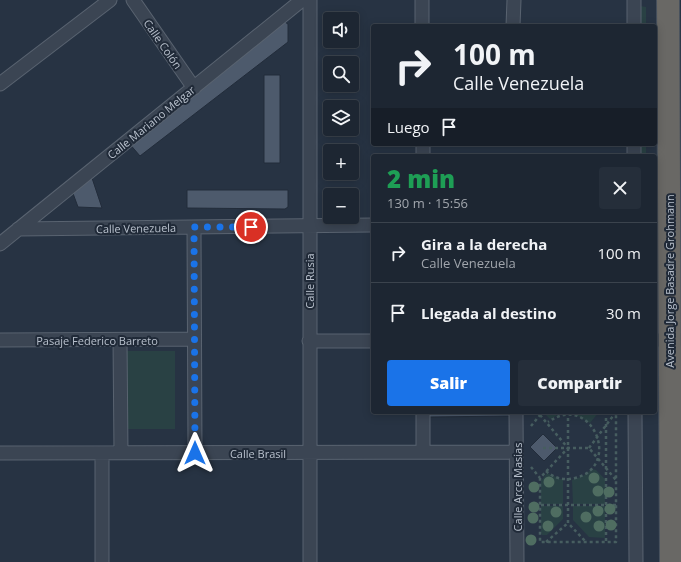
<!DOCTYPE html>
<html lang="es">
<meta charset="utf-8">
<style>
:root{--surface:#1d2632;--page:#252e3a;--text:#f1f3f6;--muted:#a0a5ac;--line:#3b434d;--accent:#1a73e8}
body{margin:0;font-family:"Open Sans",sans-serif;background:var(--page);color:var(--text);height:100vh;display:flex;flex-direction:column;font-size:15px;white-space:nowrap}
*{box-sizing:border-box;margin:0}
p{font-size:13px;color:var(--muted)}
.icon{flex:none;width:22px;height:22px;fill:none;stroke:currentColor;stroke-width:2;stroke-linecap:round;stroke-linejoin:round}
.map{position:relative;flex:1;overflow:hidden}
.panel{position:absolute;left:371px;top:154px;width:286px;height:260px;display:flex;flex-direction:column;background:var(--surface);border-radius:4px;box-shadow:0 2px 10px #0003,0 0 0 1px var(--line)}
.panel>*{flex:none}
.hud{position:absolute;left:371px;top:24px;width:286px;height:122px;border-radius:4px;box-shadow:0 2px 10px #0003,0 0 0 1px var(--line);background:#1d2632;color:var(--text);overflow:hidden}
.tools{position:absolute;left:323px;top:12px;display:grid;gap:8px}
.tools a{display:grid;place-items:center;width:36px;height:36px;border-radius:4px;background:var(--surface);box-shadow:0 2px 10px #0003,0 0 0 1px var(--line);font-size:20px}
.pin{position:absolute;display:grid;place-items:center;width:34px;height:34px;color:#fff;margin:-17px;border:2px solid #fff;border-radius:50%;box-shadow:0 1px 4px #0007}
.me{position:absolute;width:44px;margin:-22px;rotate:0deg;stroke-linejoin:round;filter:drop-shadow(0 0 3px #0008)}
.turn{display:flex;align-items:center;gap:14px;height:84px;padding:0 16px;font-size:18px}
.turn .icon{width:52px;height:52px;stroke-width:2.5}
.turn b{display:block;font-size:28px;line-height:34px}
.then{display:flex;align-items:center;height:38px;padding:0 16px;background:#0003;gap:8px;font-size:15px}
.round{display:grid;place-items:center;flex:none;width:42px;height:42px;border-radius:4px;background:var(--page)}
.head{display:flex;align-items:center;justify-content:space-between;height:68px;padding:0 16px}
h1{font-size:24px;font-weight:800;line-height:30px;color:#1e9e55}
.action{display:flex;gap:8px;margin-top:auto;padding:8px 16px}
.action a{flex:1;height:46px;border-radius:4px;background:var(--accent);color:#fff;font-size:16px;font-weight:800;line-height:46px;text-align:center}
.action a+a{background:var(--page);color:var(--text)}
ul{padding:0;list-style:none}
li{display:flex;align-items:center;gap:12px;height:60px;padding:0 16px;border-top:1px solid var(--line)}
li div{flex:1}
li b{display:block;font-size:15px}
li em{font-style:normal}
.map>svg:first-child{display:block}
.green{fill:#294144}
.building{fill:#4d5a6c;stroke:#222c3a}
.lines{fill:none;stroke-linecap:round;stroke-linejoin:round}
.minor-casing{stroke:#596370;stroke-width:15}
.trunk-casing{stroke:#46505d;stroke-width:24}
.path{stroke:#475e60;stroke-width:2.5;stroke-dasharray:3 3;stroke-linecap:butt}
.minor{stroke:#3b4553;stroke-width:13}
.trunk{stroke:#696865;stroke-width:22}
.tree{fill:#4f6d61}
.route{stroke:#1a73e8;stroke-width:7;stroke-dasharray:0 12.6}
.labels{text-anchor:middle;dominant-baseline:central;stroke-width:4;stroke-linejoin:round;paint-order:stroke}
.street-label{font-size:11px;fill:#b8c0cc;stroke:#202a38}
</style>
<div class="map">
<svg width="681" height="562" viewBox="0 0 681 562">
<rect width="100%" height="100%" fill="#273343"/>
<!-- green -->
<path class="green" d="M640 6 646 7V26H640Z
M640 144H646V156H640Z
M127 351H175V429H127Z
M543 412H556V416L550 419Z
M576 412H599L590 423 576 415Z
M592 469 596 470 605 479V504H573L572 480 583 476Z
M547 473 563 480V504H541V481Z
M541 506H563V519L547 535H542L541 532Z
M573 506H605V538L589 537 573 520Z"/>
<!-- building -->
<path class="building" d="M280 19 288 24V42L140 156 128 142Z
M264 75H280V163H264Z
M90 172 102 208 78 207 71 188Z
M187 190H288V207L285 209 187 208Z
M429 412H510V416L429 417Z
M543 434 557 448 544 461 530 447Z"/>
<g class="lines">
<!-- minor casing -->
<g class="minor-casing">
<path id="minor" d="M133 0 194 88
M422 0V26
M634 0V26
M513 26 514 0
M0 84 110 0
M423 144V156
M634 144V156
M194 227 195 453
M18 229 373 225
M0 244 302 0
M0 340 194 339
M120 340 121 453
M655 340H681
M309 341H373
M423 412V452
M516 412 517 562
M635 412 636 562
M0 453 516 452
M102 453V562
M310 562V0"/>
</g>
<!-- trunk casing -->
<g class="trunk-casing">
<path id="trunk" d="M668 0 671 562"/>
</g>
<!-- path -->
<path class="path" d="M568 412V523L586 542
M606 412V543
M540 415 568 448 540 478V542H616V412
M531 426 540 415V412
M543 448H589L616 480
M589 448 616 412
M531 467 540 478
M546 471C554 478 564 481 575 478 623 467 592 391 548 422
M529 505H616
M546 542 568 523"/>
<!-- minor -->
<use href="#minor" class="minor"/>
<!-- trunk -->
<use href="#trunk" class="trunk"/>
</g>
<!-- trees -->
<g class="tree">
<circle cx="594" cy="478" r="5.5"/>
<circle cx="549" cy="482" r="5.5"/>
<circle cx="534" cy="487" r="5.5"/>
<circle cx="598" cy="491" r="5.5"/>
<circle cx="609" cy="492" r="5.5"/>
<circle cx="534" cy="507" r="5.5"/>
<circle cx="610" cy="509" r="5.5"/>
<circle cx="598" cy="511" r="5.5"/>
<circle cx="556" cy="512" r="5.5"/>
<circle cx="586" cy="517" r="5.5"/>
<circle cx="533" cy="518" r="5.5"/>
<circle cx="611" cy="525" r="5.5"/>
<circle cx="548" cy="526" r="5.5"/>
<circle cx="599" cy="526" r="5.5"/>
<circle cx="531" cy="540" r="5.5"/>
</g>
<g class="lines">
<!-- route -->
<path class="route" d="M195 453 194 227H251"/>
</g>
<g class="labels">
<!-- street labels -->
<g class="street-label">
<text transform="translate(163 44) rotate(55)">Calle Colón</text>
<text transform="translate(151 122) rotate(-39)">Calle Mariano Melgar</text>
<text transform="translate(136 228) rotate(-1)">Calle Venezuela</text>
<text transform="translate(309 281) rotate(-90)">Calle Rusia</text>
<text transform="translate(669 281) rotate(-90)">Avenida Jorge Basadre Grohmann</text>
<text x="97" y="340">Pasaje Federico Barreto</text>
<text x="258" y="453">Calle Brasil</text>
<text transform="translate(517 487) rotate(-90)">Calle Arce Masias</text>
</g>
</g>
</svg>
<div class="tools">
<a><svg class="icon" aria-label="sound" viewBox="0 0 24 24"><path d="M4 9h4l5-4v14l-5-4H4zM17 9q2 3 0 6"/></svg></a>
<a><svg class="icon" aria-label="search" viewBox="0 0 24 24"><circle cx="10" cy="10" r="6"/><path d="M15 15l6 6"/></svg></a>
<a><svg class="icon" aria-label="layers" viewBox="0 0 24 24"><path d="M12 4l9 5-9 5-9-5zM3 14l9 5 9-5"/></svg></a>
<a>+</a>
<a>−</a>
</div>
<div class="pin" style="left:251px;top:227px;background:#d93025"><svg class="icon" aria-label="arrive" viewBox="0 0 24 24"><path d="M6 21V4h12l-3 4 3 4H6"/></svg></div>
<svg class="me" style="left:195px;top:453px" viewBox="-20 -20 40 40"><path d="M0-17L14 15 0 8-14 15z" fill="#1a73e8" stroke="#fff" stroke-width="4"/></svg>
<div class="hud">
<div class="turn"><svg class="icon" aria-label="right" viewBox="0 0 24 24"><path d="M7 20v-9h11M14 6l5 5-5 5"/></svg><div><b>100 m</b>Calle Venezuela</div></div>
<div class="then">Luego<svg class="icon" aria-label="arrive" viewBox="0 0 24 24"><path d="M6 21V4h12l-3 4 3 4H6"/></svg></div>
</div>
<section class="panel">
<div class="head"><div><h1>2 min</h1><p>130 m · 15:56</p></div><a class="round"><svg class="icon" aria-label="close" viewBox="0 0 24 24"><path d="M6 6l12 12M18 6L6 18"/></svg></a></div>
<ul>
<li><svg class="icon" aria-label="right" viewBox="0 0 24 24"><path d="M7 20v-9h11M14 6l5 5-5 5"/></svg><div><b>Gira a la derecha</b><p>Calle Venezuela</p></div><em>100 m</em></li>
<li><svg class="icon" aria-label="arrive" viewBox="0 0 24 24"><path d="M6 21V4h12l-3 4 3 4H6"/></svg><div><b>Llegada al destino</b></div><em>30 m</em></li>
</ul>
<div class="action"><a>Salir</a><a>Compartir</a></div>
</section>
</div>
